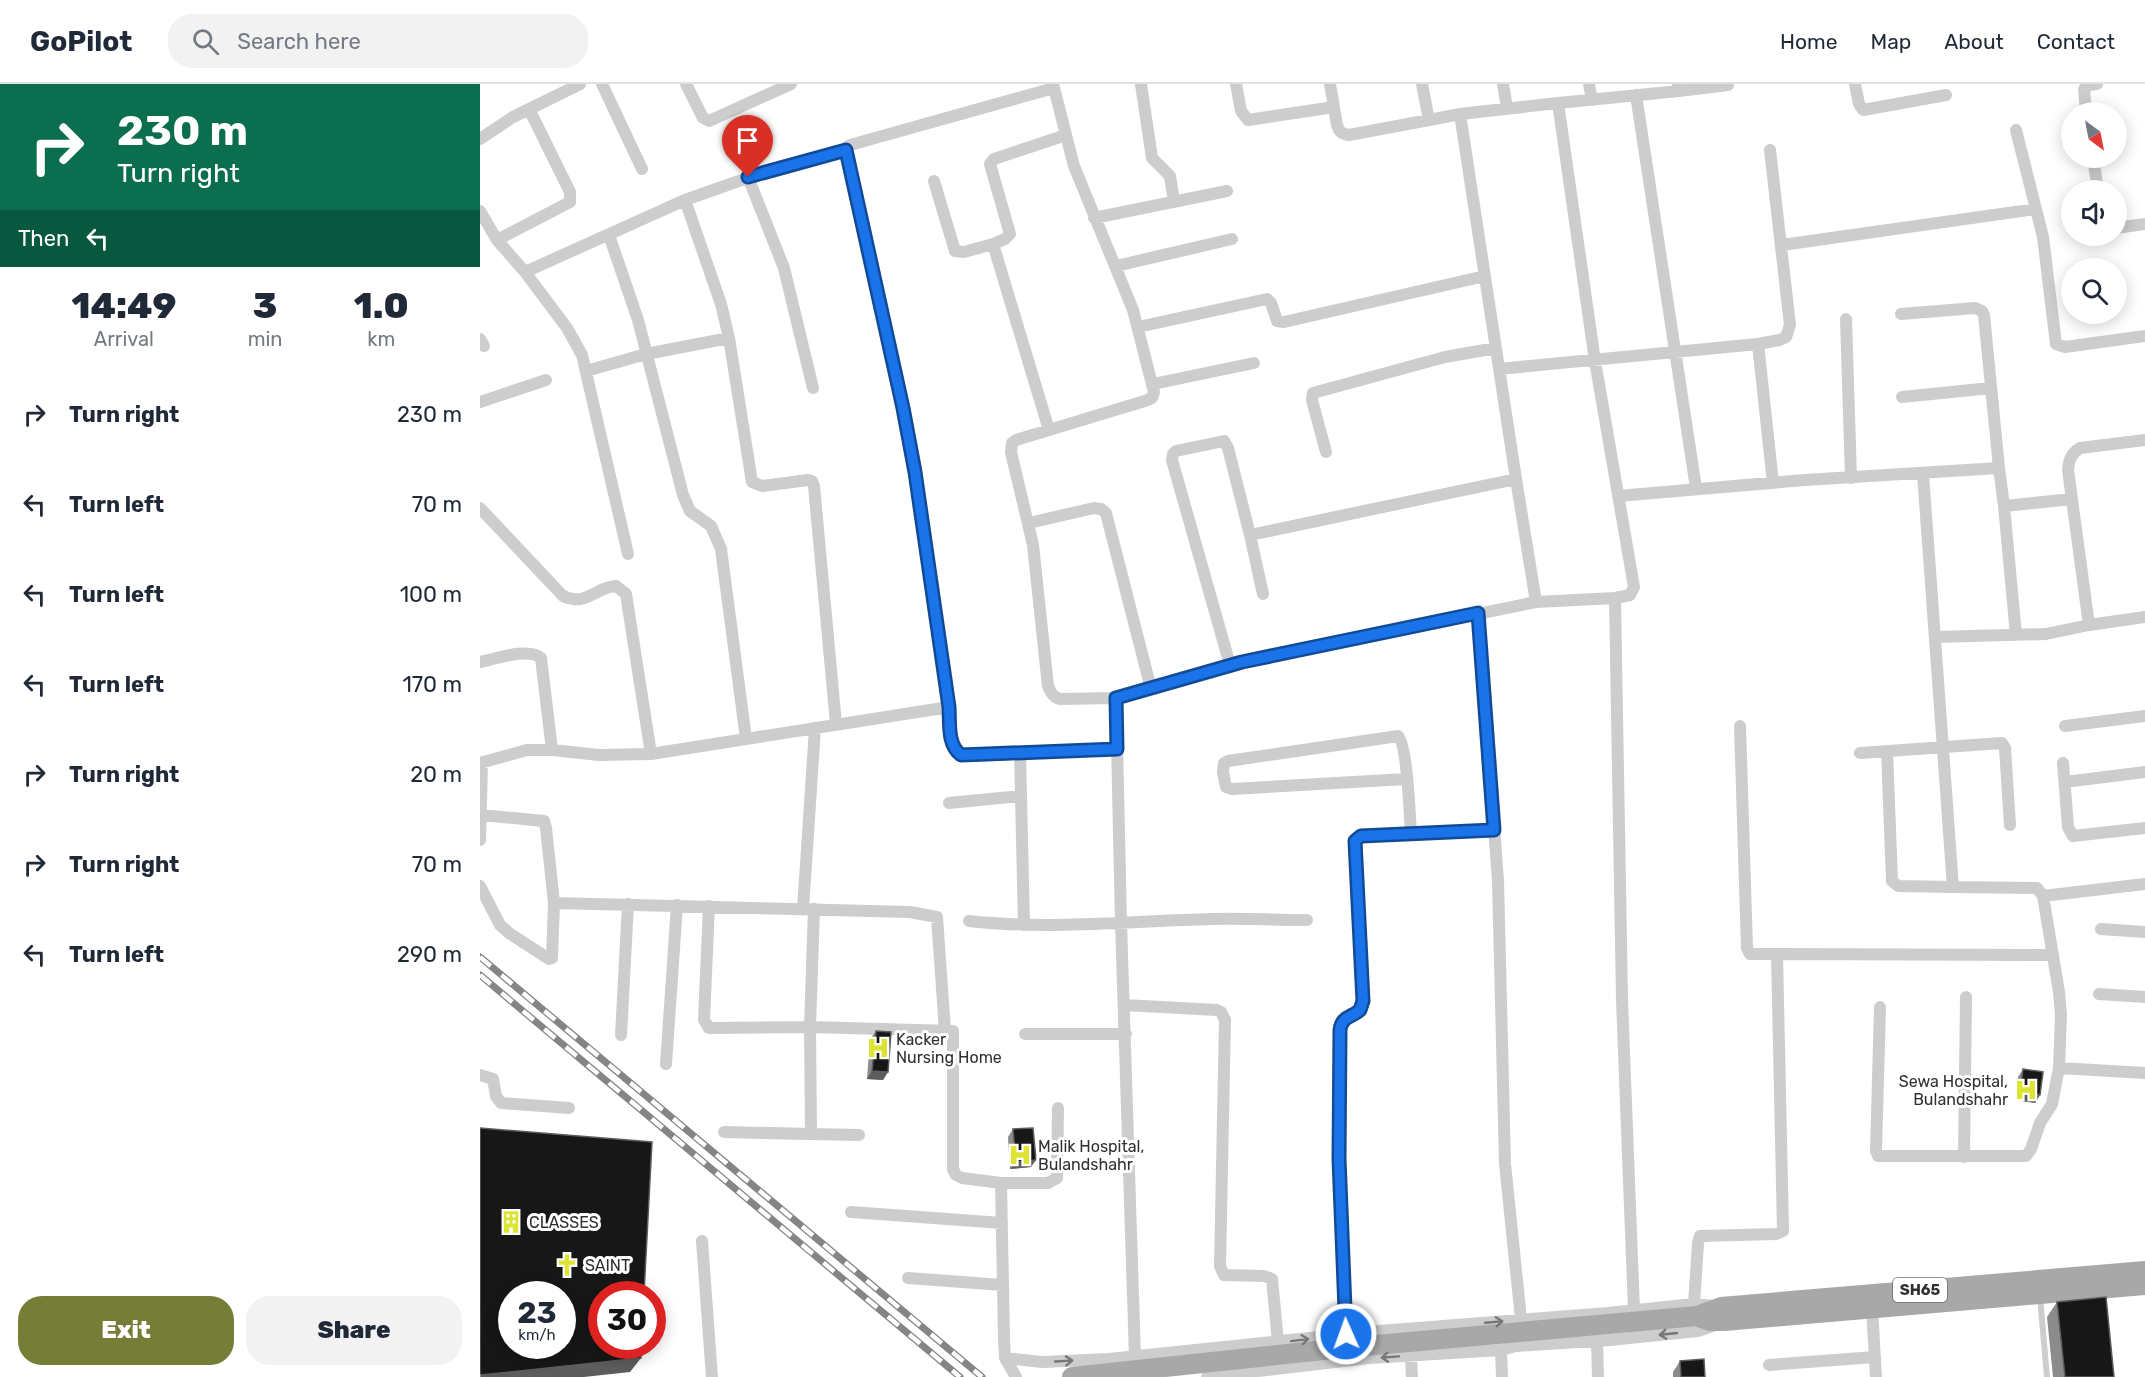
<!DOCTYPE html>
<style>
:root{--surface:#fff;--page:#f2f2f3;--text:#1f2937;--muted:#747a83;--line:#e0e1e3;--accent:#757d36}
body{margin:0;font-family:Rubik,sans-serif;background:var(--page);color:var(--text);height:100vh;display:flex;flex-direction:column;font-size:22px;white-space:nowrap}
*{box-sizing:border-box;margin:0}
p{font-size:20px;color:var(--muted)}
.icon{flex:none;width:33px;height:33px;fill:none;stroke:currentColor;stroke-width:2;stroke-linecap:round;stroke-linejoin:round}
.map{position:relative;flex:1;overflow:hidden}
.side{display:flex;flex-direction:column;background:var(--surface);width:480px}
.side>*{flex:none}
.hud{background:#0b6e4f;color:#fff;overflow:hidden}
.needle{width:39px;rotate:148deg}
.controls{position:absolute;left:1581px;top:18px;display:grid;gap:12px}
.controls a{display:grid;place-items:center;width:66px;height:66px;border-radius:50%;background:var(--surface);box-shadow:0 3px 15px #0003;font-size:30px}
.speed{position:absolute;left:18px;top:1197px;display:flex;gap:12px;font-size:30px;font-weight:700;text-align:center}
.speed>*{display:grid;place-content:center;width:78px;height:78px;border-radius:50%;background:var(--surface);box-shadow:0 3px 15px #0003;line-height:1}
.speed small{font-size:15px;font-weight:400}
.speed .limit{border:9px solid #d22;background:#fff;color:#111}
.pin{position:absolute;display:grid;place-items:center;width:51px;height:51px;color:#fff;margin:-62px -26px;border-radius:50% 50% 50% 0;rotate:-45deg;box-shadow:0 0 6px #0007}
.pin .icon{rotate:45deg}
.me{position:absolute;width:66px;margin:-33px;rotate:358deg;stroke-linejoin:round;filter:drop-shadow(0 0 4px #0008)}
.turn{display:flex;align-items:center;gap:21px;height:126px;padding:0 18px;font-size:27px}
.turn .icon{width:78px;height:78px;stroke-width:2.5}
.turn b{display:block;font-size:42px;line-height:51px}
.then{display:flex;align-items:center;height:57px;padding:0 18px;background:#0003;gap:12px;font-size:22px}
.eta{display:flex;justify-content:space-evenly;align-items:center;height:102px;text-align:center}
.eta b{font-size:36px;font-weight:800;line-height:42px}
.action{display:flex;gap:12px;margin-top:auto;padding:12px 18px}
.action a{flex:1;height:69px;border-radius:24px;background:var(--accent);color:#fff;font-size:24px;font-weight:800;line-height:69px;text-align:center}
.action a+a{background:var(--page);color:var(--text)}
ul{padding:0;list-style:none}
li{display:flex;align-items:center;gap:18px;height:90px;padding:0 18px}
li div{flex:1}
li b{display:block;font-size:22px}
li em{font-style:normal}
header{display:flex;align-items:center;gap:36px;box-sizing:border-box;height:84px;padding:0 30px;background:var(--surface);border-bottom:2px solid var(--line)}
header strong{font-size:28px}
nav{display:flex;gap:33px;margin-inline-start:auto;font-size:21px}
.search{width:420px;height:54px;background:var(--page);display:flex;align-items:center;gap:15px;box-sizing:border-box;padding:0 21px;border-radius:24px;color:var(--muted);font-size:22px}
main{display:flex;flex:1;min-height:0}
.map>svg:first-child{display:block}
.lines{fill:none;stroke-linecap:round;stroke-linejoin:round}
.lane{stroke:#cdcdcd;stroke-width:6}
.street{stroke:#cdcdcd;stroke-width:12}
.primary{stroke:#a8a8a8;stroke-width:20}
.rail-casing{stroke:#858585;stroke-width:7}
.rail{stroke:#fff;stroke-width:4.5;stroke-dasharray:14;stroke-linecap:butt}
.wall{fill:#8b8b8b}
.shaded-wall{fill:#5d5d5d}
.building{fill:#171717;stroke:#5d5d5d;stroke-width:1.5;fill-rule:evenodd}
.oneway{stroke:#777}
.route-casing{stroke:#114b97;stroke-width:15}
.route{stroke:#1a73e8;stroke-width:10}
.labels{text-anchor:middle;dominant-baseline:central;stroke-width:6;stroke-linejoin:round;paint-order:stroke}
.shield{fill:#fff;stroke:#6e6e6e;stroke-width:1.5}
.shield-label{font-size:15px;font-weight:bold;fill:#303030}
.poi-label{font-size:16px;fill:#303030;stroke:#fff;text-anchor:start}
</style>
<header>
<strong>GoPilot</strong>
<div class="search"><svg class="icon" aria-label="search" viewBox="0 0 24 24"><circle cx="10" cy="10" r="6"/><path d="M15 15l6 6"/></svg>Search here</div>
<nav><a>Home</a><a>Map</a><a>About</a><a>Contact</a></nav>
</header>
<main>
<section class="side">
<div class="hud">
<div class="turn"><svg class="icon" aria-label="right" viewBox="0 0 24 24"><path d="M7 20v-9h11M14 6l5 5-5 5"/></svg><div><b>230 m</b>Turn right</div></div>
<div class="then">Then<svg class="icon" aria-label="left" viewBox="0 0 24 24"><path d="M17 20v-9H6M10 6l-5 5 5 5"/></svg></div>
</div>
<div class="eta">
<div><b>14:49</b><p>Arrival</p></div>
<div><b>3</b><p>min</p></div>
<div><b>1.0</b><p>km</p></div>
</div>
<ul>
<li><svg class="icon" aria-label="right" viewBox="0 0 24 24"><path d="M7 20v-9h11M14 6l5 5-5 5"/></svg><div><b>Turn right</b></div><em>230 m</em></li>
<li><svg class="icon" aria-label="left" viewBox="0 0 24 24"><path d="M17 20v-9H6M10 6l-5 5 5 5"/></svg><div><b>Turn left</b></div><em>70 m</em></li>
<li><svg class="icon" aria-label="left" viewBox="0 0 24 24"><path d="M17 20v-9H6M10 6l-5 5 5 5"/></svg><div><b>Turn left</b></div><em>100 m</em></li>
<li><svg class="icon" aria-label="left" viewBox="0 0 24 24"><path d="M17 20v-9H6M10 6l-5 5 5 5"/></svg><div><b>Turn left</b></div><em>170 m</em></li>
<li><svg class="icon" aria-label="right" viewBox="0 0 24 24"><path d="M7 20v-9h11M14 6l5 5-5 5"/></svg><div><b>Turn right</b></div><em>20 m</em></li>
<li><svg class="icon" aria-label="right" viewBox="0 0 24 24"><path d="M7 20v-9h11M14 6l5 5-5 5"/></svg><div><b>Turn right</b></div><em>70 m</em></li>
<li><svg class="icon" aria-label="left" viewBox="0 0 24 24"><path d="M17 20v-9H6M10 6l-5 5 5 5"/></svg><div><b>Turn left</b></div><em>290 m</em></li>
</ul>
<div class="action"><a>Exit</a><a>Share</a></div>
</section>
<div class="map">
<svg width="1665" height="1293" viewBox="0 0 1665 1293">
<rect width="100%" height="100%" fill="#fff"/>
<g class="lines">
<!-- lane -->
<path class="lane" d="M1560 1213 1567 1293"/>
<!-- street -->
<path class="street" d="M122 0 162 85
M206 0 223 34 229 37 311 0
M661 0 672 74 690 92 694 118
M756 0 761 27 768 36 854 23
M850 0 857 41C859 48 862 50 869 51L949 36
M942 0 949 36 980 30 1078 19
M1023 0 1027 24
M1109 0 1112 16
M1375 0 1379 20 1383 26 1466 11
M1198 1 1199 7 1248 1
M574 4 370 61 367 63 365 70 419 302 435 388 469 623C470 640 466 669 487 672L637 665
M1156 11 1216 404
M1606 28 1604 5 1609 1 1617 0
M980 30 1036 395 1056 518
M1536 46 1563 153 1576 260 1585 263 1665 252
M0 55 33 33 100 0
M1290 66 1310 241 1306 253 1300 256 1278 260 1293 399
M1613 74 1618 106
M268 93 304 184 333 304
M454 97 475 167 484 168 513 160
M205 116 241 220 249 254 272 398 282 402 328 396 332 397 334 402 356 640
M0 127 17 156 45 188 87 244 102 271 148 470
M614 134 747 107
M1636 144 1665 140
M129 151 158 236 203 411 210 427 231 442 241 465 266 655
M17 156 90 118V108L49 25
M1302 161 1556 125
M636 182 752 155
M45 188 205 116 296 84 366 66
M1421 230 1495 224 1502 227 1504 231 1519 384
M1366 235 1371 394
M658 243 787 215 791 219 797 237 804 238 1005 192
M0 255 4 262
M1019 285 1278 260
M106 287 166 270 249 254
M673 300 774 279
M1422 313 1511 304
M0 318 66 296
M569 346 513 160 525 155 530 150 510 80 514 75 586 51
M1665 356 1600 364C1591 370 1589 375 1588 386L1609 541 1665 533
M846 368 832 316 833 309 965 273 1016 264
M1443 390 1473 803 1557 804 1563 812 1579 908 1581 931 1579 984 1665 989
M1036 395 770 451 748 364 744 357 696 367 693 370 692 376 748 574 751 578H762L1056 518 1135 514 1150 511 1154 503 1115 277 1078 19 1199 7
M1138 412 1325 396 1519 384 1524 422 1592 415
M1524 422 1536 551
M0 424 83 512C107 523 115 503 136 502L146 510 171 670
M549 439 614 424 621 425 626 429 669 597 668 605 636 614 580 615C573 613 571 609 568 602L553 461 531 368 532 359 536 356 668 316 672 314 674 308 653 226 594 82 573 0
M770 451 783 510
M1135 514 1142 916 1154 1226
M998 529 1018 797 1025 1080 1041 1235
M1455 553 1566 550 1609 541
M0 578C15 575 49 563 61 574L72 666
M668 605 758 579
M636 614 641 839 655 1273
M1260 642 1267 864 1270 870 1573 871
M1585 642 1665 632
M1407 667 1412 797 1418 802 1473 803
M540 669 544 841
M1380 669 1522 659 1525 664 1530 741
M0 679 47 666H72L119 671 171 670 469 623
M1583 679 1588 743 1593 752 1665 744
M926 695 752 705 746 703 743 688 744 679 748 677 918 652C927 660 930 733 931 750
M1585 698 1665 688
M469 719 541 712
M1 731 64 737 66 744 74 819
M0 756 2 679
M0 802 20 841 29 849 69 875 72 874 74 819 430 828 457 833 465 947
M1563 812 1665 800
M229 822 224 936 229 944 330 943 473 947V1085L476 1091 482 1094 521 1099 524 1254 525 1274 536 1293
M323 825 335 644
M334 825 330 943 331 1050 379 1051
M489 837C570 846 650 837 731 835 763 834 795 836 827 836
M1621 845 1665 848
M1619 910 1665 913
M644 921 737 926 741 928 745 936 740 1182 744 1191 784 1192 792 1195 798 1258
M1400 923 1396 1067 1398 1072H1546L1551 1065 1560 1039 1572 1020 1579 984
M545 950H646
M141 951 148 820
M186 980 197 821
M0 991 13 995 16 1012 21 1019 89 1024
M244 1048 331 1050
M1484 1073 1486 913
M521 1099H568L577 1094 578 1024
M371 1128 522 1139
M222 1157 232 1293
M428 1194 523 1201
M1214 1220 1218 1159 1220 1152 1296 1150 1303 1147 1297 871
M1392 1224 1396 1293
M866 1250 859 1075 860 946 865 933 880 926 883 917 875 757 881 752 1014 746
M1117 1257 1118 1293
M1021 1266 1022 1293
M931 1272 932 1293
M525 1274 562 1278 629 1275 887 1248 1128 1229 1214 1220 1235 1222
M1289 1281 1395 1273
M727 1293 889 1274 1021 1266 1036 1262 1130 1256 1218 1247 1238 1240"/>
<!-- primary -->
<path class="primary" d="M1219 1233 1230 1237H1244L1665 1201
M592 1293 863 1264 1217 1232 1241 1223 1665 1187"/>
<!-- rail casing -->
<g class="rail-casing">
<path id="rail" d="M0 873 502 1293
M0 891 480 1293"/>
</g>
<!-- rail -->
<use href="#rail" class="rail"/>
</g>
<!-- wall -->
<path class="wall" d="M396 947 408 988 403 996 387 995 390 955Z
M1543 985 1560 1011 1555 1019 1535 1016 1538 993Z
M533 1045 551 1083 530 1085 528 1053Z
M1577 1218 1634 1293H1573L1567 1233Z
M1200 1277 1225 1293H1193V1288Z"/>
<!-- shaded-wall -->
<path class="shaded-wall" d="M392 987 408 988 403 996 387 995Z
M1540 1009 1560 1011 1555 1019 1535 1016Z
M556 1076 551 1083 530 1085 536 1078Z
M161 1274 150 1288 104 1293H0L1 1291Z"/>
<!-- building -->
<path class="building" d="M396 947 411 948 408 988 392 987Z
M1543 985 1563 988 1560 1011 1540 1009Z
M0 1044 172 1058 164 1210H122V1262H161V1274L1 1291 0 1288ZM32 1210H82V1262H32Z
M553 1044 556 1076 536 1078 533 1045Z
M1626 1213 1634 1293H1585L1577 1218Z
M1224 1275 1225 1293H1201L1200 1277Z"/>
<!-- one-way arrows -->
<defs><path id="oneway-shaft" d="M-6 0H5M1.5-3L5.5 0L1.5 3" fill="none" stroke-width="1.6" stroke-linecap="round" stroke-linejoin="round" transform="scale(1.5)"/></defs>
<g class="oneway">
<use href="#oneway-shaft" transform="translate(1014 1238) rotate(-5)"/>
<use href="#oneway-shaft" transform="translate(1188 1250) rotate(174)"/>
<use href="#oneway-shaft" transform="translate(820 1256) rotate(-7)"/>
<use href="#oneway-shaft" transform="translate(910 1273) rotate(176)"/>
<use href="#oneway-shaft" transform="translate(584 1277) rotate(-3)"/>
</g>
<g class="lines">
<!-- route casing -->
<g class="route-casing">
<path id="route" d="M268 93 366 66 423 324 435 388 469 623C470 639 467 661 481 671L637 665 636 614 762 578 998 529 1014 746 881 752 875 757 883 917 880 926C871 934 862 932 860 946L859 1075 866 1250"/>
</g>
<!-- route -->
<use href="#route" class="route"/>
</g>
<!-- icons -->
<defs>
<g id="hospital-bare" transform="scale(1.8)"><path d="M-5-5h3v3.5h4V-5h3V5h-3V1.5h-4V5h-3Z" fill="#dee434" stroke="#fff" stroke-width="2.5" paint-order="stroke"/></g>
<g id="building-bare" transform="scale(1.8)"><path d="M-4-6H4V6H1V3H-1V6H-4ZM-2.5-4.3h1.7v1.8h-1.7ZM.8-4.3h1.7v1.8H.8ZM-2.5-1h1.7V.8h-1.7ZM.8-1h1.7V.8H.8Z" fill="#dee434" stroke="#fff" stroke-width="2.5" paint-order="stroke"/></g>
<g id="church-bare" transform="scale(1.8)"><path d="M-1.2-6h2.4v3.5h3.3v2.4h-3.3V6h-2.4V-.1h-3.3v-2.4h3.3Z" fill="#dee434" stroke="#fff" stroke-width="2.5" paint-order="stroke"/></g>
</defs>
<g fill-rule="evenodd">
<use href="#hospital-bare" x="398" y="964"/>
<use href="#hospital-bare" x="1546" y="1006"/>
<use href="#hospital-bare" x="540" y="1071"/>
<use href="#building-bare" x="31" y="1138"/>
<use href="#church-bare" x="87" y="1181"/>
</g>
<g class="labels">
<!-- shield labels -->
<rect class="shield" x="1413" y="1194" width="54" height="24" rx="4.5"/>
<g class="shield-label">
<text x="1440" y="1206">SH65</text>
</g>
<!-- poi labels -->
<g class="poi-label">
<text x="416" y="955">Kacker<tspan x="416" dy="18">Nursing Home</tspan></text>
<text x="1528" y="997" text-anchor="end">Sewa Hospital,<tspan x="1528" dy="18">Bulandshahr</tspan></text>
<text x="558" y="1062">Malik Hospital,<tspan x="558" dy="18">Bulandshahr</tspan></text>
<text x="49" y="1138">CLASSES</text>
<text x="105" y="1181">SAINT</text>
</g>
</g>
</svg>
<div class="controls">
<a><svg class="needle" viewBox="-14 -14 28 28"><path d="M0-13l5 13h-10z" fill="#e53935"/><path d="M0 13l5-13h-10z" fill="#747a83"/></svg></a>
<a><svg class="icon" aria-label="sound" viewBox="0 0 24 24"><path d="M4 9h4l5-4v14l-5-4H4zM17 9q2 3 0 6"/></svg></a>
<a><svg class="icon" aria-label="search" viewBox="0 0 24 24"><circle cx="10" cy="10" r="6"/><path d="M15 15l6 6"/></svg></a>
</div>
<div class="speed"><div>23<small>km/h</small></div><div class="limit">30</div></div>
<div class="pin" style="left:268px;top:93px;background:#d93025"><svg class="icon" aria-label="arrive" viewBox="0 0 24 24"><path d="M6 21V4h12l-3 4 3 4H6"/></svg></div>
<svg class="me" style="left:866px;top:1250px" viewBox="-20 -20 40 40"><circle r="17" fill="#1a73e8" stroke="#fff" stroke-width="3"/><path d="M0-11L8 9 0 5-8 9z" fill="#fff"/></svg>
</div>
</main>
